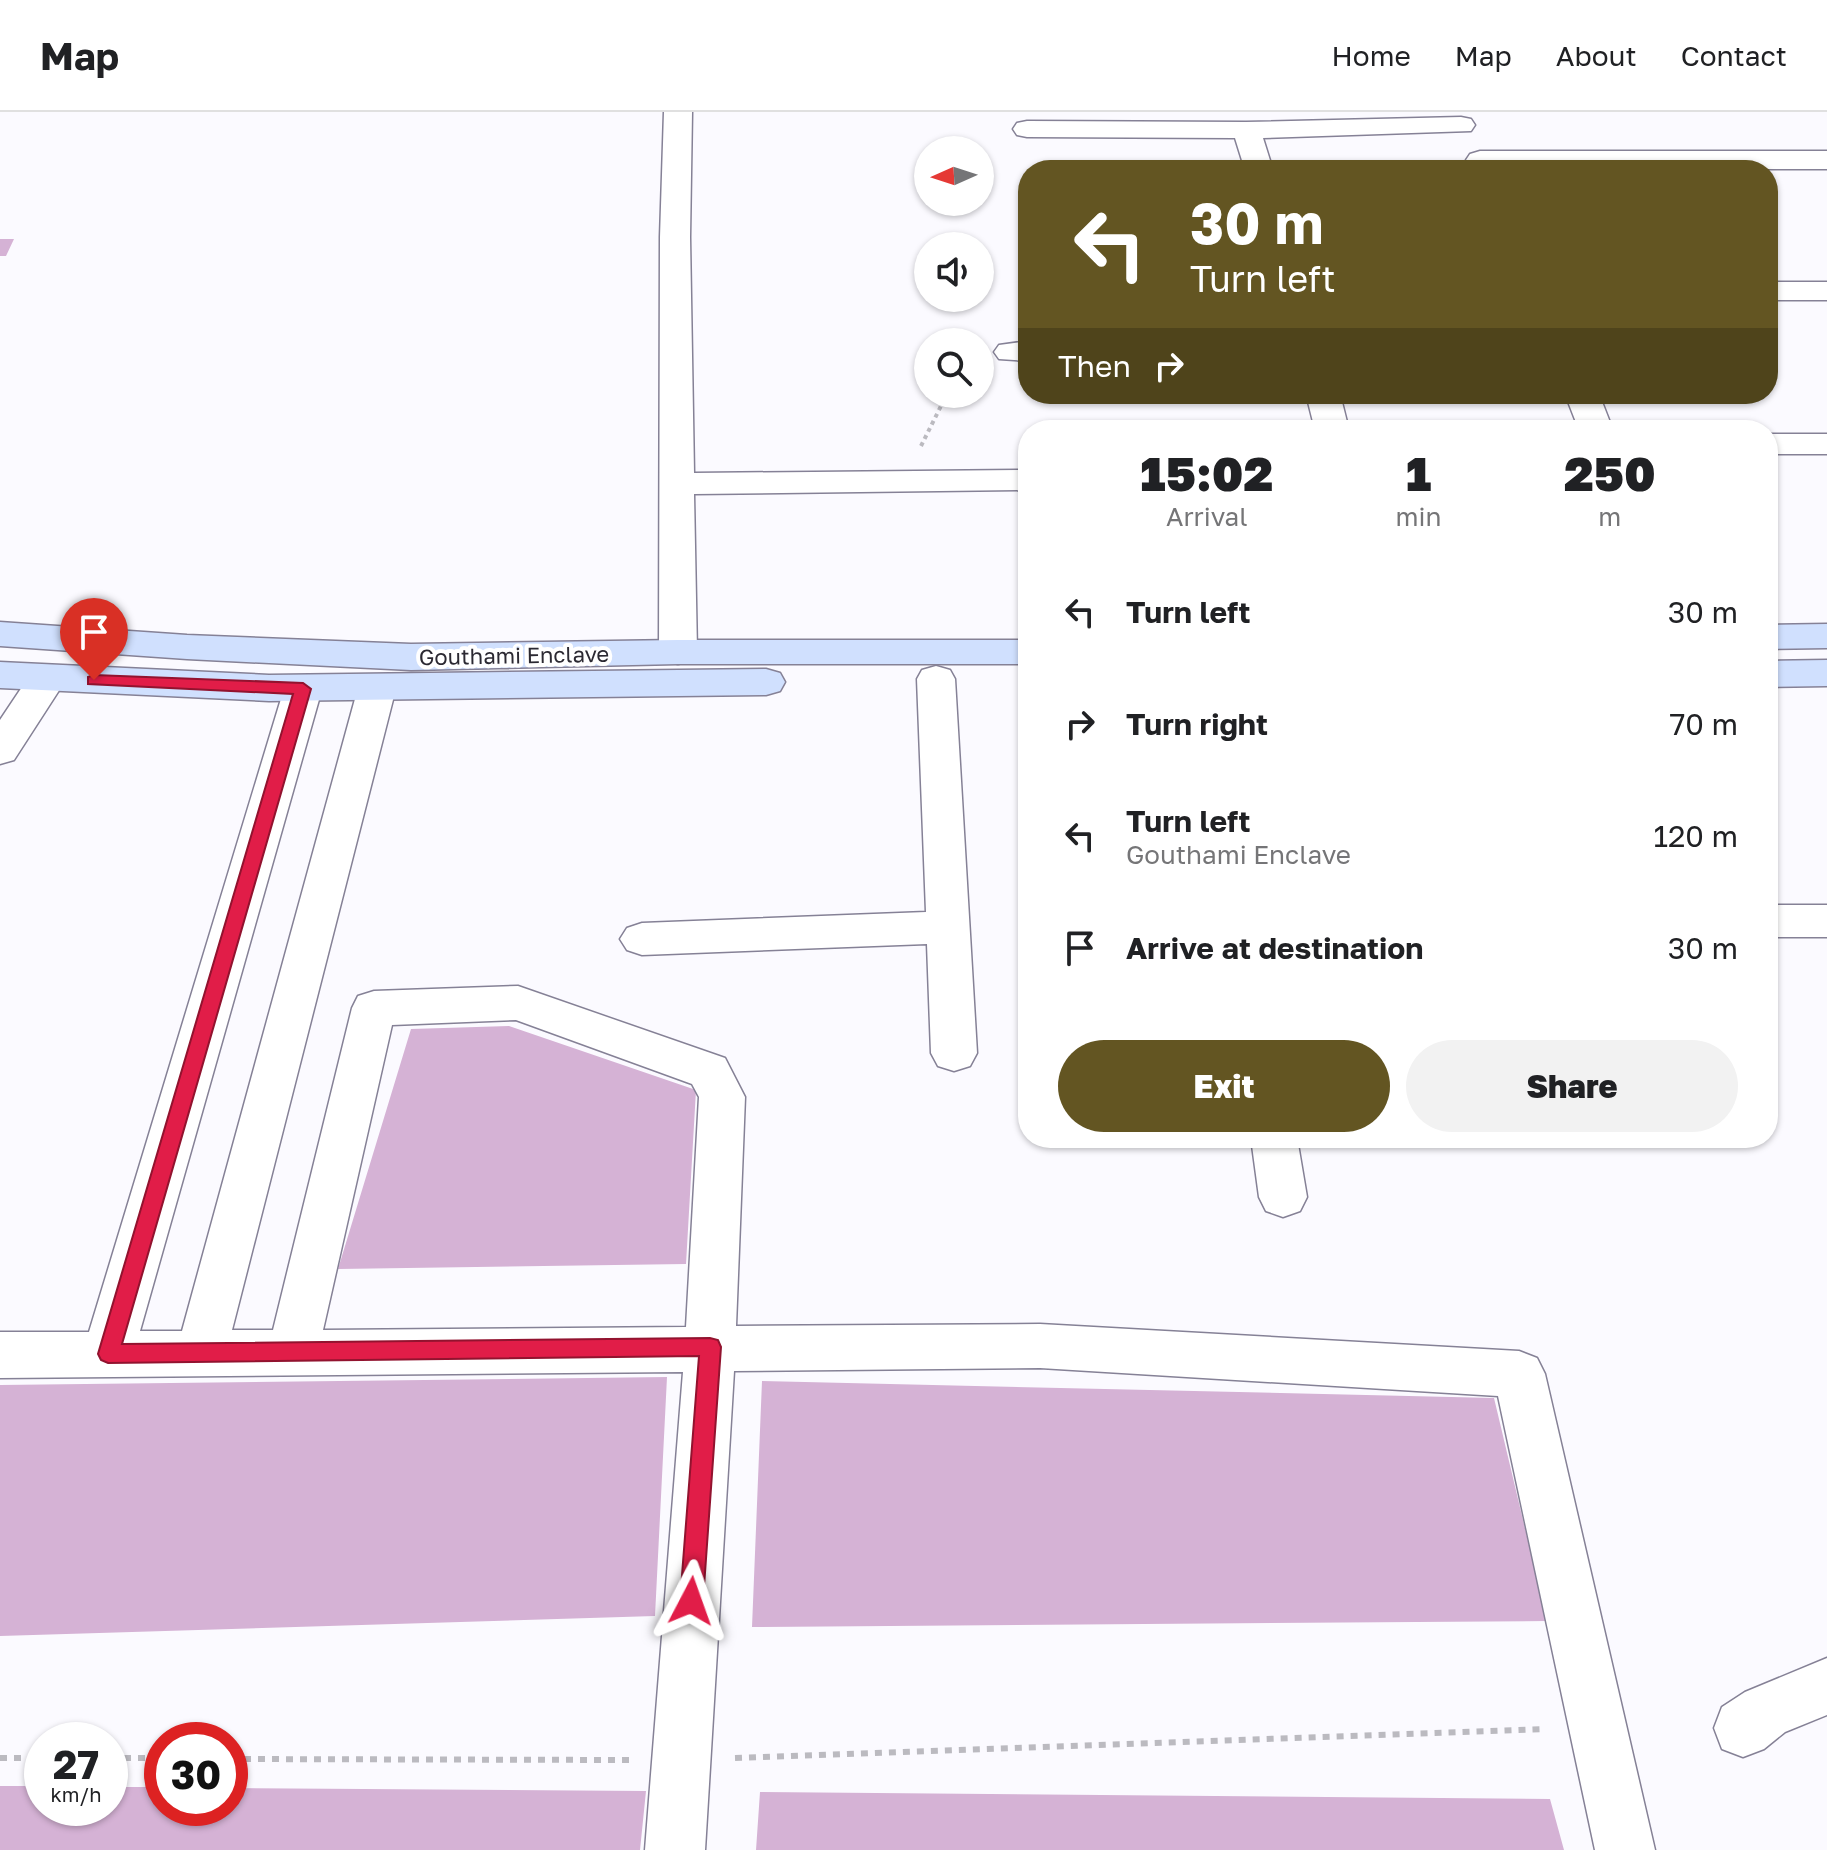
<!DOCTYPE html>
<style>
:root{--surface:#fff;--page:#f2f2f2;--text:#202124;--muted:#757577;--line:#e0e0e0;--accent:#635522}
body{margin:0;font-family:"Golos Text",sans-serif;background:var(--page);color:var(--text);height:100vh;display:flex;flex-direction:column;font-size:30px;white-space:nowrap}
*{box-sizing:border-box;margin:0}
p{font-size:26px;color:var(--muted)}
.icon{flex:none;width:44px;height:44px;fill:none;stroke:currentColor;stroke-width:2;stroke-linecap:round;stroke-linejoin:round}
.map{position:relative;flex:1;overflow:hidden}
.sheet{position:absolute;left:1018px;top:308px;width:760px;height:728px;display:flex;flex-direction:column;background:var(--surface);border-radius:32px;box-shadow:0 2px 6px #0004}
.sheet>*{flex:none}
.guide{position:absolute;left:1018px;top:48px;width:760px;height:244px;border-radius:32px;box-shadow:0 2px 6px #0004;background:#635522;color:#fff;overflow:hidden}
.needle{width:52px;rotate:267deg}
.buttons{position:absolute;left:914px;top:24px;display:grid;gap:16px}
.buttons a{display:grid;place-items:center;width:80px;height:80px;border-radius:50%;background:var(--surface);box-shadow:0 2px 6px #0004;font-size:40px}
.speed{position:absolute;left:24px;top:1610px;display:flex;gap:16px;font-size:40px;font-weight:700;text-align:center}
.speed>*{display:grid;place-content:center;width:104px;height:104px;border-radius:50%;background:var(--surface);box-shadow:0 2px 6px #0004;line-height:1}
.speed small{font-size:20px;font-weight:400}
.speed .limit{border:12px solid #d22;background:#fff;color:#111}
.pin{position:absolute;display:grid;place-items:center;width:68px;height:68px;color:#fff;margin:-82px -34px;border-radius:50% 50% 50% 0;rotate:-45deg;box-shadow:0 0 8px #0007}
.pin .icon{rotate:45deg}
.me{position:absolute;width:88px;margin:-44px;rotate:4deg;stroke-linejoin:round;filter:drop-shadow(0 0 6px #0008)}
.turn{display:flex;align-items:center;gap:28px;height:168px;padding:0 40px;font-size:36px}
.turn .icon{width:104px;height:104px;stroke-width:2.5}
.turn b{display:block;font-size:56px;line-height:68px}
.then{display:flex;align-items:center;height:76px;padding:0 40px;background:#0003;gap:16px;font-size:30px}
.eta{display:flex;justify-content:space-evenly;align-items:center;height:136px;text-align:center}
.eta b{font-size:48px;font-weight:800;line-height:56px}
.cta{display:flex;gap:16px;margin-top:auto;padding:16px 40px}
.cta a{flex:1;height:92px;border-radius:48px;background:var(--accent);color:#fff;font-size:32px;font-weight:800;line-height:92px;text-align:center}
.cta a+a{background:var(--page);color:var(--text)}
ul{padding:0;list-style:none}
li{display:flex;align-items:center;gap:24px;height:112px;padding:0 40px}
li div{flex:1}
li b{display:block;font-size:30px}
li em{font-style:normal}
header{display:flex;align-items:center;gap:48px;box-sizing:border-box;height:112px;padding:0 40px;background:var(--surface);border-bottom:2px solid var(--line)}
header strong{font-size:38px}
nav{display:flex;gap:44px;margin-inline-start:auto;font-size:28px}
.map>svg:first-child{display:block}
.building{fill:#d5b2d5}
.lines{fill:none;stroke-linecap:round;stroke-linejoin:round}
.street-casing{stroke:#858196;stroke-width:3}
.secondary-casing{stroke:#858196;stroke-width:3}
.path-far1{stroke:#bbbac0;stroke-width:4;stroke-dasharray:4 4;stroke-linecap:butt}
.path{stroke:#bbbac0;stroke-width:6;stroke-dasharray:7 7;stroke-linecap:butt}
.street{fill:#fff;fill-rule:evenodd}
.secondary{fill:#d0e0fe;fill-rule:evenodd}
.route{fill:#e11d48;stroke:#92132f;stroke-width:2}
.labels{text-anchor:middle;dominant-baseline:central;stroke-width:8;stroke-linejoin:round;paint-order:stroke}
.street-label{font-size:22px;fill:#2b2932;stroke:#fff}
</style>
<header>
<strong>Map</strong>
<nav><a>Home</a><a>Map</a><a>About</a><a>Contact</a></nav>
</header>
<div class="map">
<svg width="1827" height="1738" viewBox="0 0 1827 1738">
<rect width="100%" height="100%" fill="#fbfaff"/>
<!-- building -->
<path class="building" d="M0 127H14L6 144H0Z
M509 914 696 978 686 1152 338 1157 411 917Z
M667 1265 655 1504 0 1524V1273Z
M762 1269 1494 1286 1547 1509 752 1515Z
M0 1674H42V1696H110V1675H162V1696H230V1676L646 1679 640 1738H0Z
M760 1680 1550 1687 1564 1738H756Z"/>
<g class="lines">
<!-- street casing -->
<g class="street-casing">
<path id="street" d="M664 0H692L690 125 694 361 1028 358V378L694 382 697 540 691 549 678 552 665 549 659 540 660 125Z
M1461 5 1471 7 1475 13 1471 19 1263 26 1273 58H1245L1235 26 1027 25 1017 23 1013 17 1017 11 1027 9 1246 10Z
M1480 39H1827V57H1480L1470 54 1466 48 1470 42Z
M1768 170H1827V188H1768Z
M1028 229V249L999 247 994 240 999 233Z
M1306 282H1340L1349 318H1315Z
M1565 282H1599L1613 318H1579Z
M1768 322H1827V342H1768Z
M48 553 62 557 67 566 14 648 0 652V608L34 557Z
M936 554 950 558 955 567 977 941 970 954 954 959 938 954 931 941 927 832 642 843 627 838 620 827 627 816 642 811 926 800 917 567 922 558Z
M377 563 391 567 396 576 232 1218H273L352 896 358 884 374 879 518 874 725 946 745 985 736 1214 1040 1212 1519 1239 1537 1246 1545 1262 1655 1738H1595L1498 1284 1040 1256 734 1259 705 1738H645L683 1260 0 1266V1220H89L284 577 289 568 303 564 317 568 322 577 140 1219H182L358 576 363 567ZM516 908 692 972 699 985 686 1215 323 1218 392 913Z
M1768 793H1827V825H1768Z
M1251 1026H1297L1307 1085 1300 1099 1283 1105 1266 1099 1259 1085Z
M1827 1546V1603L1785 1620 1764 1637 1743 1645 1722 1637 1714 1616 1722 1595 1745 1580Z"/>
</g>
<!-- secondary casing -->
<g class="secondary-casing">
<path id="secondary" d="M0 510 187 523 411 532 678 528H1028V552H678L411 558 187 547 0 534Z
M1827 512V536L1768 537V513Z
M1827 548V574L1768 575V549Z
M0 550 269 563 766 557 780 561 785 570 780 579 766 583 269 589 0 576Z"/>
</g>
<!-- path-far1 -->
<path class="path-far1" d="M921 334 947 282"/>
<!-- path -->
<path class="path" d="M0 1646H42
M110 1646H162
M735 1646 1544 1617
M230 1647 629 1648"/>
<!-- street -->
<use href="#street" class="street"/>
<!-- secondary -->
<use href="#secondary" class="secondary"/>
</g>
<!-- route -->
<path class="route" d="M94 563 303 571 311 577 122 1232 710 1226 718 1228 721 1235 703 1489 699 1497 691 1500 683 1497 680 1489 699 1244 108 1251 101 1248 98 1242 293 582 88 572V565Z"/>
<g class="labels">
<!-- street labels -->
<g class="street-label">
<text transform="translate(514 543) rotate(-1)">Gouthami Enclave</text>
</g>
</g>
</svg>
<div class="buttons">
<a><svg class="needle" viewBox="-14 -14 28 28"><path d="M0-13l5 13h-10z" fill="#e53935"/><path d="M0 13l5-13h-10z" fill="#757577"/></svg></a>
<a><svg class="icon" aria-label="sound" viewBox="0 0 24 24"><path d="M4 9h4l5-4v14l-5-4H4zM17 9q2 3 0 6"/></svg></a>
<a><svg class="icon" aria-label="search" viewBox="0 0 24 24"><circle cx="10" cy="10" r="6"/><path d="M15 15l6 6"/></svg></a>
</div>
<div class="speed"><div>27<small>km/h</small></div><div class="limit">30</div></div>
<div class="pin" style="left:94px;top:568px;background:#d93025"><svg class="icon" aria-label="arrive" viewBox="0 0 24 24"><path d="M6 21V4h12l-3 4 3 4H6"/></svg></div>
<svg class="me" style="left:691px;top:1489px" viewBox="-20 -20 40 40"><path d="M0-17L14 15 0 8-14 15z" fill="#e11d48" stroke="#fff" stroke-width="4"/></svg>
<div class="guide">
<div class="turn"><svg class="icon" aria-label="left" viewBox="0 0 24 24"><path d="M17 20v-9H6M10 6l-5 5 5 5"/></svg><div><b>30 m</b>Turn left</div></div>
<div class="then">Then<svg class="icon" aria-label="right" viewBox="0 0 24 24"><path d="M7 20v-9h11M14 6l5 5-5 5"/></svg></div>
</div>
<section class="sheet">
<div class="eta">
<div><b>15:02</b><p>Arrival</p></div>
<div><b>1</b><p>min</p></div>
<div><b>250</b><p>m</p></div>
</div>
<ul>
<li><svg class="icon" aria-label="left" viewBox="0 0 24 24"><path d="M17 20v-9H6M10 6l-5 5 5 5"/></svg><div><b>Turn left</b></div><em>30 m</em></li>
<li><svg class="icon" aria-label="right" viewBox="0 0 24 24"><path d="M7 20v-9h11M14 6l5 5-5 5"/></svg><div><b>Turn right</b></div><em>70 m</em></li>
<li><svg class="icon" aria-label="left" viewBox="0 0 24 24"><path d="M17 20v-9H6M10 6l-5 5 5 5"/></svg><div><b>Turn left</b><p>Gouthami Enclave</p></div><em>120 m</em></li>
<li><svg class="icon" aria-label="arrive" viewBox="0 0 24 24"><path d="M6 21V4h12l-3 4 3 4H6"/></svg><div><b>Arrive at destination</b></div><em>30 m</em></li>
</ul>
<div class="cta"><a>Exit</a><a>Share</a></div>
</section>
</div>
